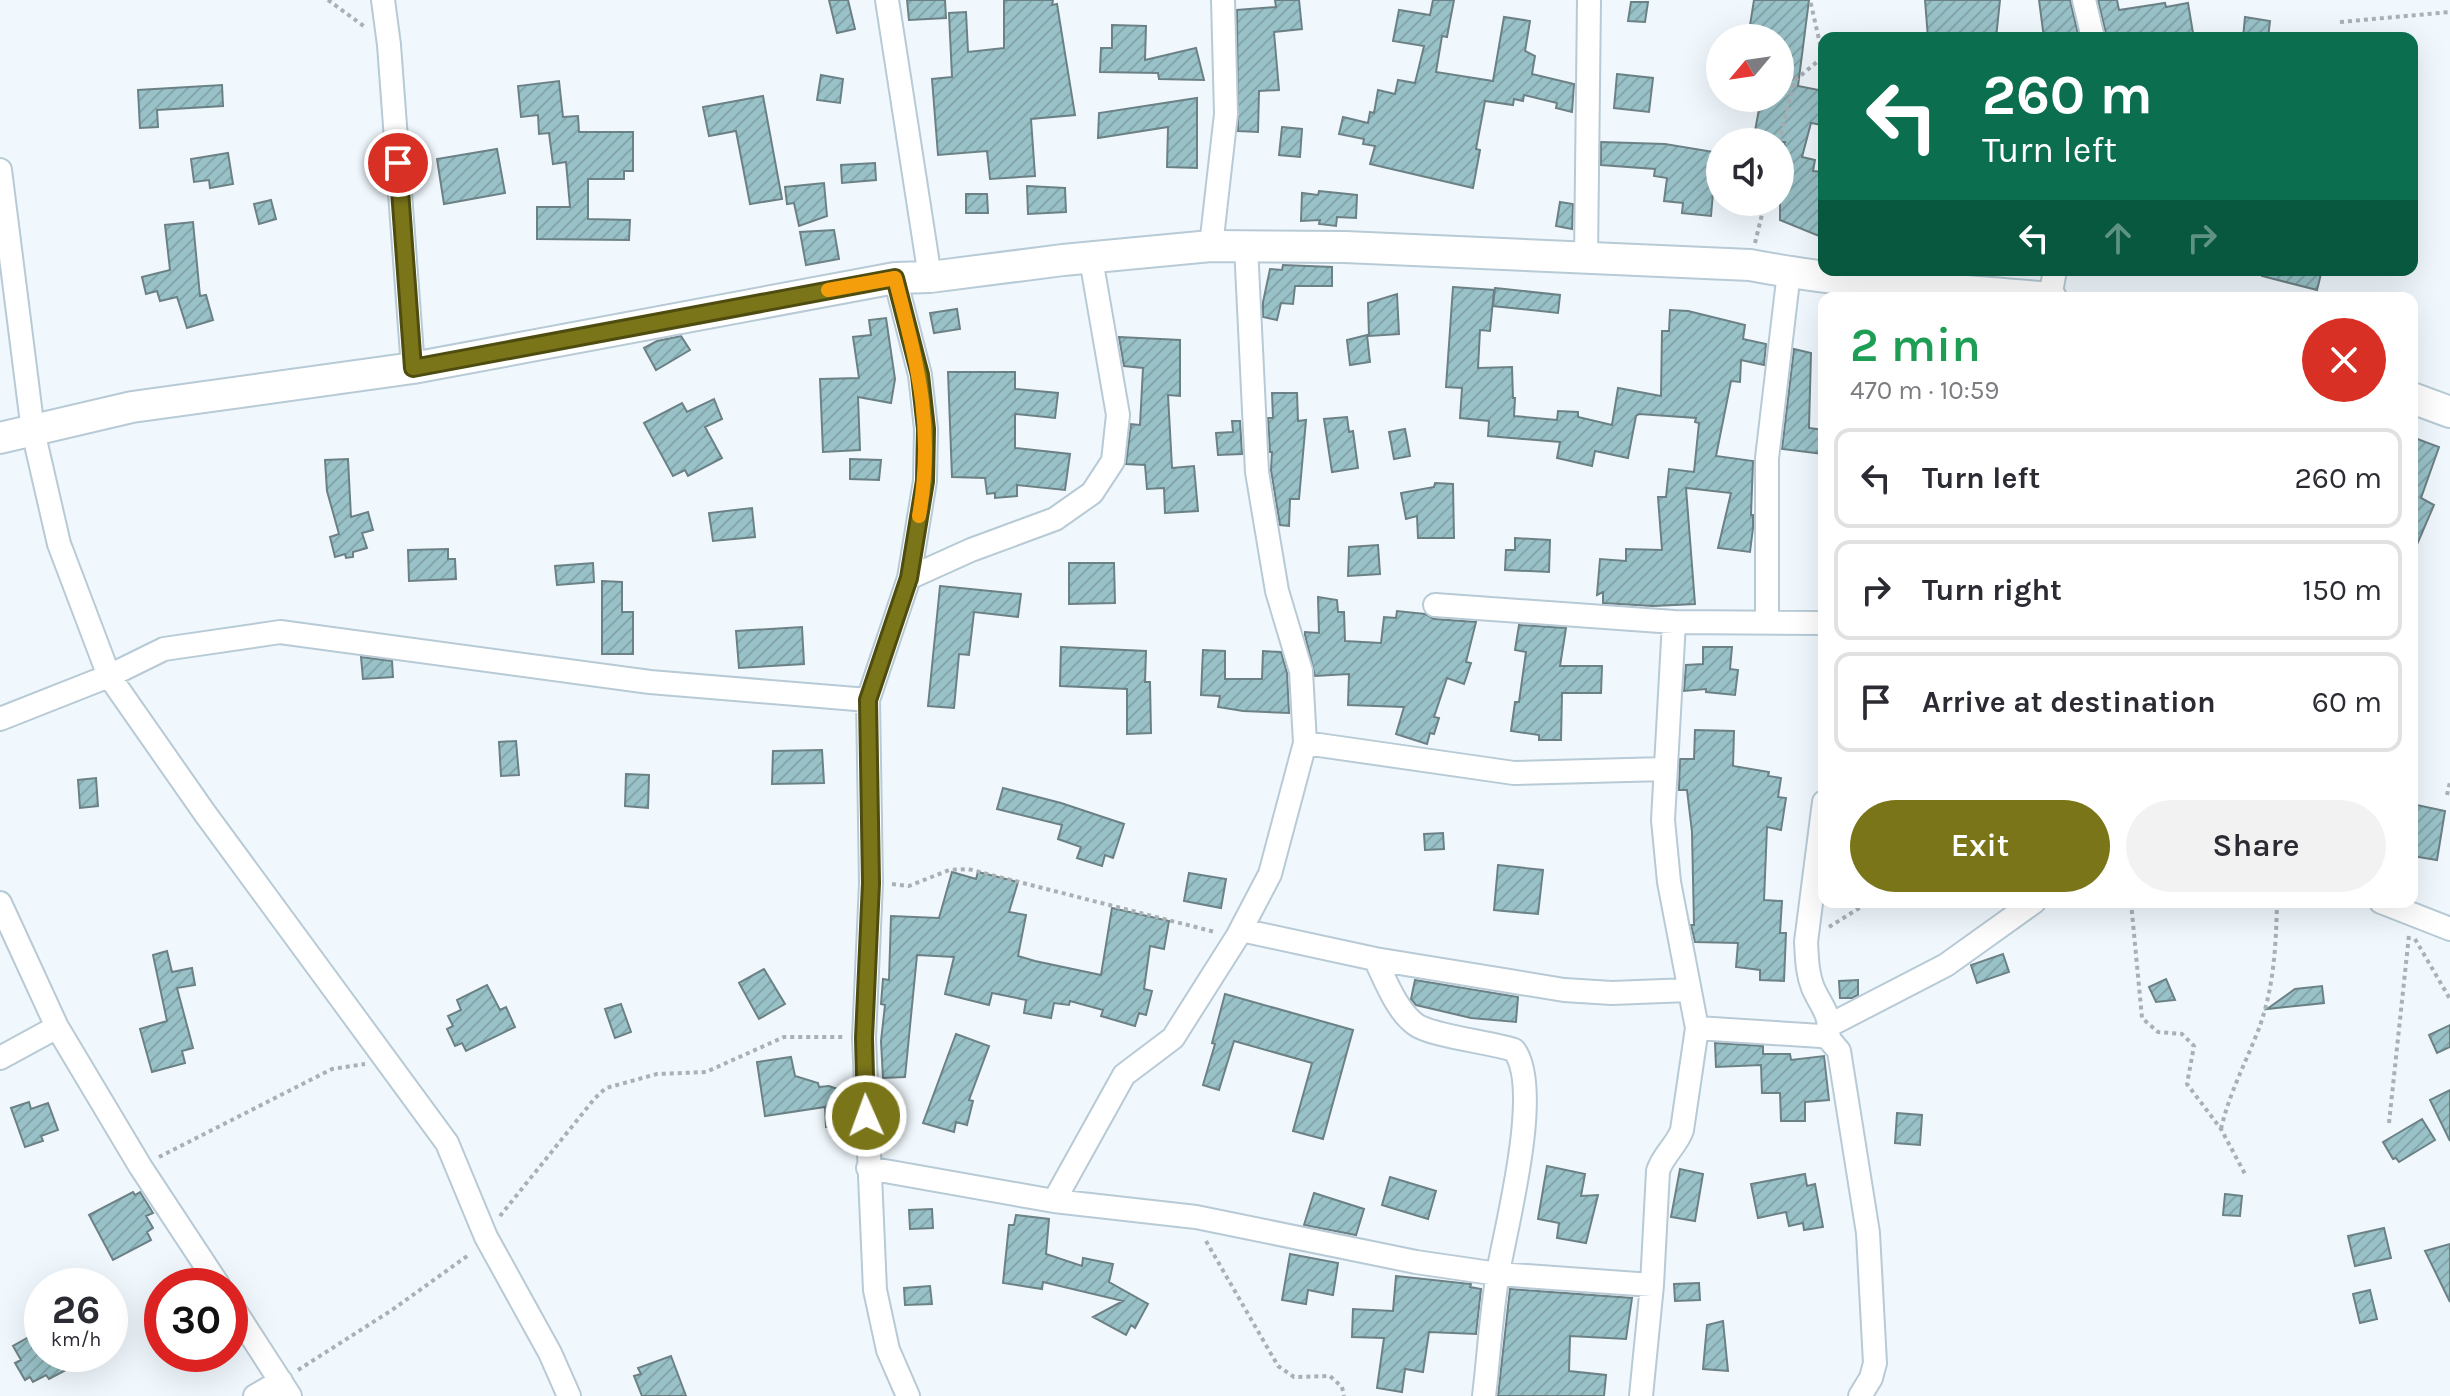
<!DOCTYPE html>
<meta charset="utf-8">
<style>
:root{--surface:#fff;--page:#f2f2f3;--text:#2b2b33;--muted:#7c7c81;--line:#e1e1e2;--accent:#7a7519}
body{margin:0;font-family:Karla,sans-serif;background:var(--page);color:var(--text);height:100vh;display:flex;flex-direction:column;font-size:30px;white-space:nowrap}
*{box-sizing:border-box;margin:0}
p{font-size:26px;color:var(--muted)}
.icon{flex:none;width:44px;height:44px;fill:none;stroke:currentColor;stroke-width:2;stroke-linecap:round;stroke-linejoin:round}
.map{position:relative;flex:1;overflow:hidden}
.drawer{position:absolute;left:1818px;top:292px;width:600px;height:616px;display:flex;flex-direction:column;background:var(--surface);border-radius:16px;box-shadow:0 8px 32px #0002}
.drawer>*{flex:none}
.top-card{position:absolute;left:1818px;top:32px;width:600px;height:244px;border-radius:16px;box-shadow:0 8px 32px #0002;background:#0b6e4f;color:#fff;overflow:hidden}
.needle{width:52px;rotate:241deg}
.tools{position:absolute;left:1706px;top:24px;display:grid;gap:16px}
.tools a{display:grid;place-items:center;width:88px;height:88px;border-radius:50%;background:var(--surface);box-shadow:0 8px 32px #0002;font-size:40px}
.speed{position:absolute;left:24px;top:1268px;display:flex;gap:16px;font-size:40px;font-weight:700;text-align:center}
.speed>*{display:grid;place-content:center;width:104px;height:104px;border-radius:50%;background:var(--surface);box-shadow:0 8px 32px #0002;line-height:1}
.speed small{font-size:20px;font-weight:400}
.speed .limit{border:12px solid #d22;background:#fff;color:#111}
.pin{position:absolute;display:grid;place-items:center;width:68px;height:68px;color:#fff;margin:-34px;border:4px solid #fff;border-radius:50%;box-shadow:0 2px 8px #0007}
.me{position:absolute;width:88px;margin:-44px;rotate:358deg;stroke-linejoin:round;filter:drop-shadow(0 0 6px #0008)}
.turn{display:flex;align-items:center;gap:28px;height:168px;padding:0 32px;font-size:36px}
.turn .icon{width:104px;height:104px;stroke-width:2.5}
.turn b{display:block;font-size:56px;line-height:68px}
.lanes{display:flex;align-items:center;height:76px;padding:0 32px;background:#0003;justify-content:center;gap:40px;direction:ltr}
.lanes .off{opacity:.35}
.round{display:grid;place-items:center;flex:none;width:84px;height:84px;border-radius:42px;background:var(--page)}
.summary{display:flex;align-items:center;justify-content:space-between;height:136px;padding:0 32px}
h1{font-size:48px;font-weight:600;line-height:60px;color:#1e9e55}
.button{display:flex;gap:16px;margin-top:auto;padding:16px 32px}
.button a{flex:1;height:92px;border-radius:48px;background:var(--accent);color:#fff;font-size:32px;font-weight:600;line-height:92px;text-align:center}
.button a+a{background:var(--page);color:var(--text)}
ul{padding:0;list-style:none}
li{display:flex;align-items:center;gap:24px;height:100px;margin:0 16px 12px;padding:0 16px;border:4px solid var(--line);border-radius:16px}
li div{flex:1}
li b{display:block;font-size:30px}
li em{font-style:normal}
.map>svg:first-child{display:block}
.building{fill:url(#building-hatch);stroke:#6c8185;stroke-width:2}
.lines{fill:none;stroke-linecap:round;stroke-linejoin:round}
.street-casing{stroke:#b7cad5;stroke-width:26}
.secondary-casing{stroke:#b7cad5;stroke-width:34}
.path{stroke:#a9b1b5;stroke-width:4;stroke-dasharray:4 4;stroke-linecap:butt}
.street{stroke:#fff;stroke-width:22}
.secondary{stroke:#fff;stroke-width:30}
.route-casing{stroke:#4f4c10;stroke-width:20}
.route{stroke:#7a7519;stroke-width:14}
.slow{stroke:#f59e0b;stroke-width:14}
</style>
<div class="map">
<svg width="2450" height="1396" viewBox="0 0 2450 1396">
<defs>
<pattern id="building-hatch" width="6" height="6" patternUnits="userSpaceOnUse" patternTransform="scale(2)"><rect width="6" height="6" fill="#99c2c8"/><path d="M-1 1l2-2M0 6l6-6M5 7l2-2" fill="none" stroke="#83a6ab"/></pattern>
</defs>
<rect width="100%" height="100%" fill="#f0f8fd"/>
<!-- building -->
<path class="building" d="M829 0H848L855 29 837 33Z
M907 0H945L946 18 909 20Z
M1004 0H1053L1052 5 1057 4 1075 115 1031 119 1035 176 990 179 987 151 938 155 932 79 952 77 949 13 966 12 968 52 1004 48Z
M1275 0H1299L1302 29 1274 32 1279 90 1259 91 1258 132 1238 131 1237 10 1276 7Z
M1433 0H1454L1447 37 1442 36 1436 72 1493 81 1504 17 1530 21 1525 51 1535 56 1532 74 1574 84 1572 112 1556 108 1557 103 1524 95 1523 101 1514 99 1513 105 1485 101 1476 149 1480 150 1473 188 1370 164 1375 146 1363 144 1364 139 1339 134 1343 117 1368 123 1370 112 1374 113 1378 90 1395 94 1398 80 1415 83 1424 46 1393 41 1399 10 1430 15Z
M1754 0H1809L1798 86 1824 91 1822 125 1811 123 1802 157 1815 160 1813 171 1824 172V224L1819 236 1780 220V164L1785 142H1753L1761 98H1780V38H1748Z
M1925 0H2000L1996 38H1928Z
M2039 0H2070L2079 38H2044Z
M2098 0H2117L2119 10 2165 3 2166 7 2188 3 2193 33 2179 35 2180 38H2107Z
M1631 2H1648L1645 22 1628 21Z
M2245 17 2270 21 2268 38H2243Z
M1112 25 1146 26 1145 60 1196 48 1204 80 1159 79 1158 73 1100 72 1101 48H1112Z
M1617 74 1653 78 1649 112 1614 108Z
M821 75 843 79 840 103 817 100Z
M559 81 563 117 578 116 579 132H633V171H624V179H588V219L630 220 629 240 537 239V207H570L566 162 553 164 549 133 539 134 538 115 521 117 518 86Z
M222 85 223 106 157 110 158 127 140 128 138 90Z
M763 96 782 199 750 204 736 131 709 136 703 107Z
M1197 98V168L1167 167 1168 127 1098 138 1099 113Z
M1282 127 1302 129 1300 157 1279 155Z
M1601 142 1665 144 1720 153V183L1714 181 1711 216 1682 213 1683 203 1664 201 1667 178 1654 176 1655 169 1601 165Z
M497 149 505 193 444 204 437 159Z
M228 153 233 184 210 188 209 180 194 182 191 159Z
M875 163 876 180 842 183 841 165Z
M824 183 827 216 799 226 794 203 787 204 785 187Z
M1027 186 1065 188 1066 212 1028 214Z
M1319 191 1357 195 1356 218 1337 217 1336 226 1319 224 1320 220 1301 221 1302 193 1318 195Z
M966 194H987L988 213H966Z
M271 200 276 219 259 224 254 204Z
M1560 202 1573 204 1572 229 1556 226Z
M193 222 200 296 206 295 213 320 187 328 177 297 160 301 157 291 146 294 142 277 170 270 165 225Z
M834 230 839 259 806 265 800 232Z
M1283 265 1332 267V286H1295L1293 304 1281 303 1277 320 1263 317V302L1270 269 1282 270Z
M2262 270H2322L2317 290 2262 276Z
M1453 287 1494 290 1490 331 1480 330 1478 368 1512 367 1513 398H1515L1514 416 1557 420 1558 411 1578 412V417L1612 425 1618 388 1661 396 1662 331H1669L1670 310 1688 311 1745 325 1743 339 1766 344 1764 365 1741 360 1740 382 1731 381 1716 456 1753 461 1751 515H1753V528L1750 552 1718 548 1731 493 1686 488 1695 604 1653 606 1603 603V592L1597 595 1600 559 1626 561V549L1662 550 1658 497H1666L1669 469 1694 472 1699 423 1695 422 1696 418 1639 414 1636 416 1628 458 1595 451 1592 466 1557 458 1560 442 1488 436 1489 421 1460 418 1462 388 1446 387Z
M1495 288 1560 295 1558 313 1493 306Z
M1397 294 1399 334 1369 336 1368 303Z
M957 309 960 329 934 333 930 313Z
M886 318 895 379 891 403 858 397 860 450 823 452 820 379 859 378 853 337 871 335 869 320Z
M1367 335 1370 362 1350 365 1347 340Z
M681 336 690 350 656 370 644 348 657 341Z
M1119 337 1180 340V396L1168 395 1172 468 1194 466 1198 511 1165 513 1164 488 1147 489 1145 465 1126 464 1131 424 1140 425 1143 368 1124 366Z
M1794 349 1811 353 1809 428 1824 430V454L1782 449Z
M948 372H1015V389L1058 393 1055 418 1015 414V448L1070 454 1065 490 1017 485V496L995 498V493L987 494 985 478 952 477Z
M1272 393H1297L1298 421 1306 420 1299 499H1290L1289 526 1280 525 1271 470 1272 452H1270L1268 418H1273Z
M714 399 722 419 705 427 722 458 688 476 685 470 673 476 644 423 682 403 687 412Z
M1347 417 1349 432 1353 431 1358 468 1332 472 1324 419Z
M1232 421H1240L1242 454 1218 455 1216 433 1233 432Z
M1405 429 1410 456 1394 459 1389 432Z
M2412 437 2439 447 2421 498 2434 505 2412 556Z
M348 459 351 517 368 512 373 530 362 533 367 548 353 552V557L346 558 345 554 335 557 330 537 339 534 327 491 325 460Z
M850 459 881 460 879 480 850 479Z
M1435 483 1453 484 1454 538H1418L1417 516 1406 519 1401 493 1434 487Z
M752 508 755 537 713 541 709 513Z
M1515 538 1550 540 1549 572 1505 570 1506 550H1515Z
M1378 545 1380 574 1348 576 1349 547Z
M448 549V559H455L456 579 409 581 408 550Z
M593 563 594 582 557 585 555 566Z
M1069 563H1114L1115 603 1069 604Z
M602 581 622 582V612H633V654H602Z
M940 586 1021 594 1018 617 974 612 969 655 959 654 954 708 928 706Z
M1318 597 1337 600 1338 612H1344L1345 641 1381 643 1384 617 1396 618 1397 611 1425 614 1434 619 1476 622 1466 662 1471 663 1464 684 1447 678 1434 717 1439 718 1434 734 1430 733 1427 744 1396 734 1404 707 1348 705 1349 674 1315 676 1305 635V632L1319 633Z
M1519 625 1566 628 1560 666H1602L1601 693H1562L1561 740H1539V735L1511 731 1515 702H1519L1526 652 1515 650Z
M802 627 804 664 739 668 736 631Z
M1061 647 1146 651 1145 682H1150L1151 733 1127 734V689L1060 686Z
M1703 647H1732L1730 669 1738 670 1735 695 1706 692V689L1684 691 1686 665 1703 664Z
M1203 650 1225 651V679H1262L1263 651 1281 652 1287 673 1289 713 1243 711 1218 707 1220 696 1201 695Z
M361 657 392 661 393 677 363 679Z
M1695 730 1734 731 1733 766 1769 772 1768 776 1781 778 1778 797 1786 798 1781 830 1767 827 1764 900 1782 901 1780 933H1786L1784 981 1760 980V970L1736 967 1738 943 1695 942 1691 925H1694L1692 832 1687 790H1679L1680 759H1694Z
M516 741 519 775 501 776 499 742Z
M822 750 824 783 772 784 773 751Z
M626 774 649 775 648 808 625 806Z
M96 778 98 806 80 808 78 780Z
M1003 788 1061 803 1124 824 1113 858 1105 855 1102 866 1077 858 1081 847 1058 839 1062 825 997 809Z
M2412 804 2445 811 2437 860 2412 856Z
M1443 833 1444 849 1425 850 1424 834Z
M1498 865 1543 870 1538 914 1494 910Z
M952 872 976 879 978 872 1018 882 1009 912 1026 915 1018 956 1035 961 1101 975 1112 908 1169 921 1164 949 1150 946 1144 989 1152 991 1146 1015 1139 1013 1135 1026 1101 1016 1103 1010 1070 1001 1069 1005 1054 1003 1051 1018 1024 1013 1026 1000 992 993 989 1005 945 994 954 957 917 955 905 1077 883 1078 881 1041 885 1005 881 1004 883 979 889 980 891 916 939 918Z
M1189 873 1226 879 1221 908 1184 901Z
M167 951 172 972 192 968 195 985 177 988 193 1048 182 1051 185 1063 152 1072 140 1029 167 1021 153 955Z
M2003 954 2009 972 1977 983 1971 965Z
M764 969 785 1004 759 1019 739 983Z
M2166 979 2175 1000 2156 1002 2149 987Z
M1415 980 1518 997 1516 1022 1471 1018 1416 1005 1411 999Z
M1858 980V995L1852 998H1840L1839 981Z
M487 985 500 1010 506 1007 515 1027 466 1051 462 1043 455 1046 447 1029 453 1026 448 1016 461 1010 457 1000Z
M2322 986 2324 1003 2267 1009 2295 989Z
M1225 994 1353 1030 1323 1139 1293 1131 1312 1063 1234 1041 1219 1090 1203 1085 1215 1044 1212 1043Z
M621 1004 631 1032 615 1038 605 1009Z
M2450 1025V1047L2437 1053 2429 1035Z
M956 1034 989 1046 969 1100 973 1101 967 1125 956 1122 954 1132 923 1123Z
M1715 1043 1763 1046V1054H1790L1791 1060 1824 1056 1829 1100 1805 1102V1121H1781L1780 1093H1762L1761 1065 1716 1067Z
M791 1057 795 1076 818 1083 819 1087 829 1086 843 1091 845 1126 826 1127 825 1107 765 1116 757 1062Z
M2450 1090V1141L2430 1100Z
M29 1102 31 1109 48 1103 58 1130 41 1136 43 1141 25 1147 11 1108Z
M1897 1113 1922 1115 1920 1145 1895 1143Z
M2422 1119 2435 1140 2399 1162 2396 1158 2393 1159 2383 1142Z
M1547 1166 1585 1174 1581 1196 1598 1195 1586 1243 1557 1238 1559 1223 1538 1219Z
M1680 1169 1703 1174 1695 1221 1671 1217Z
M1805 1174 1807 1186 1815 1184 1823 1227 1804 1230 1803 1223 1789 1226 1786 1212 1758 1218 1751 1184Z
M1390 1177 1436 1191 1428 1219 1382 1205Z
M133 1192 135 1195 140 1192 153 1213 146 1216 153 1228 147 1232 151 1240 113 1260 89 1215Z
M1314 1193 1364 1209 1356 1235 1304 1225Z
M2225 1194 2242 1196 2240 1216 2223 1215Z
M932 1209 933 1228 910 1229 909 1210Z
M1016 1215 1049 1219 1046 1254 1082 1266 1083 1258 1113 1264 1109 1282 1148 1304 1135 1328 1131 1325 1126 1335 1093 1317 1123 1301 1043 1282 1042 1289 1003 1283 1009 1225H1014Z
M2384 1228 2391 1258 2355 1266 2348 1236Z
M2450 1244V1302L2425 1251Z
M1290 1254 1338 1263 1333 1295 1308 1290 1306 1304 1282 1300Z
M1396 1276 1471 1284 1470 1287 1481 1289 1476 1334 1429 1332 1423 1372 1405 1369 1402 1392 1377 1388 1384 1338 1352 1337 1353 1309 1393 1311Z
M1699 1283 1700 1300 1675 1301 1674 1284Z
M930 1286 932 1304 905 1305 904 1288Z
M1510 1289 1632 1298 1626 1339 1570 1336 1569 1371 1606 1375 1604 1396H1498Z
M2370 1290 2377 1319 2360 1323 2353 1294Z
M1723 1321 1728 1371 1703 1369 1707 1325Z
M36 1333 42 1343V1354H96L49 1379 46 1375 33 1382 30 1377 25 1380 15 1363 21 1360 13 1346Z
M671 1356 686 1396H642L634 1376 641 1374 638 1368Z"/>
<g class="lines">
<!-- street casing -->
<g class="street-casing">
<path id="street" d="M383 0 389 45 413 368
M887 0 930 277
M2084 0 2093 38
M0 170 33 431 59 544 109 676 204 812 447 1143 486 1237 550 1353 569 1396
M1211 246 1226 114 1223 0
M1586 258 1589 0
M895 278 920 375 926 429 925 481 909 578 868 700 871 883 864 1038 875 1290 888 1350 908 1396
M2050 298 2055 270
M909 578 971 550 1055 519 1092 493 1113 461 1118 415 1091 259
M1435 605 1674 622 1824 623
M1767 621V458L1789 272
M0 719 109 676 164 649 280 632 650 682 868 700
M1305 743 1514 773 1665 769
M1824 802 1806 942C1807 958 1807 973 1813 988 1822 1008 1832 1015 1828 1038
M2381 902 2450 929
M0 903 57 1027 140 1166 219 1286
M1241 930 1375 959 1564 990 1612 993 1689 990
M1375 959C1385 979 1396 1010 1415 1024 1430 1036 1490 1042 1514 1050 1543 1088 1506 1226 1498 1273 1491 1314 1489 1355 1484 1396
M1830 1025 1946 965 2034 902
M1697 1028 1821 1036 1828 1038 1839 1051 1868 1233 1875 1363 1871 1378 1860 1396
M0 1058 57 1027
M868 1168 1054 1201 1196 1217 1416 1262 1498 1274 1652 1285
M1054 1201 1124 1075 1173 1038 1237 937 1270 874 1305 743 1301 671 1277 591 1257 472 1246 246
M230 1303 290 1396
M255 1396 281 1381
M1641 1396 1652 1285 1658 1171C1663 1155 1677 1145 1682 1130L1697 1028 1669 882 1663 820 1674 622"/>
</g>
<!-- secondary casing -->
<g class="secondary-casing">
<path id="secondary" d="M2412 398 2450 412
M0 438 132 407 413 368 895 278 930 277 1063 260 1211 246 1345 247 1750 265C1850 284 1950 289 2051 298"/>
</g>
<!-- path -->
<path class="path" d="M328 0 365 27
M2340 22 2450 12
M1779 142 1794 81 1823 57 1810 0
M1755 243 1765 202
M2447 795 2450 782
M892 884 909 886 949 870 968 869 1215 932
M2131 902 2142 1018 2158 1032 2182 1034 2194 1046 2187 1084 2221 1129 2245 1174
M1829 927 1869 902
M2415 939 2450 999
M2389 1123 2409 935
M2221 1129C2229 1094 2245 1064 2258 1031 2274 989 2276 946 2277 902
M159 1157 332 1069 365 1064
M500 1216 595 1098 606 1088 657 1074 706 1072 784 1037H845
M1206 1241 1278 1366 1294 1377 1330 1376 1342 1387 1344 1396
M298 1370 392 1310 470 1254"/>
<!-- street -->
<use href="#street" class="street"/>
<!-- secondary -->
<use href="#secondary" class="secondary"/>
</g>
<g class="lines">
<!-- route casing -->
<g class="route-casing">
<path id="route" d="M398 163 413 368 895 278 920 375 926 429 925 481 909 578 868 700 871 883 864 1038 866 1116"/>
</g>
<!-- route -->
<use href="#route" class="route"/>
<!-- slow -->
<path class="slow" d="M828 290 895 278C917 364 935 425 919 516"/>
</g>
</svg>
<div class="tools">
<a><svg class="needle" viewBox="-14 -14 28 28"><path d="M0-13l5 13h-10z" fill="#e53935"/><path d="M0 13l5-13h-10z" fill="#7c7c81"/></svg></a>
<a><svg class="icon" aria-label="sound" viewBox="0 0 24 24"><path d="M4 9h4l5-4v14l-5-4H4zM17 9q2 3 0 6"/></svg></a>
</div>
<div class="speed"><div>26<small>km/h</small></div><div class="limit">30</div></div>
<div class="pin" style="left:398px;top:163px;background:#d93025"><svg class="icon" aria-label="arrive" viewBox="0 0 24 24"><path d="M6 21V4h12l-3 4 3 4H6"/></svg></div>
<svg class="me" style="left:866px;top:1116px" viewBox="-20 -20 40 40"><circle r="17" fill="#7a7519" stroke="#fff" stroke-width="3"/><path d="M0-11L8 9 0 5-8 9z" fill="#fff"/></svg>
<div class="top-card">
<div class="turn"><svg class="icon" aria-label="left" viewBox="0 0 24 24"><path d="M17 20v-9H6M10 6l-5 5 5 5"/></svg><div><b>260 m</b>Turn left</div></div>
<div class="lanes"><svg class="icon" aria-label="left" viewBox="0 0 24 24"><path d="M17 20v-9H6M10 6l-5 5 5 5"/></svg><svg class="icon off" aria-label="ahead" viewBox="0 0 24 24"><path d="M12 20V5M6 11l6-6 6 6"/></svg><svg class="icon off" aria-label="right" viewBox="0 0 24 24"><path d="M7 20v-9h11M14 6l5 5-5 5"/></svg></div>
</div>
<section class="drawer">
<div class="summary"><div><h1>2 min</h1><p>470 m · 10:59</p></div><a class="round" style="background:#d93025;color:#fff"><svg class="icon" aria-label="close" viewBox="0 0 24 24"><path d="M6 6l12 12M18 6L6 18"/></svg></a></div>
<ul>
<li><svg class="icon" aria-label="left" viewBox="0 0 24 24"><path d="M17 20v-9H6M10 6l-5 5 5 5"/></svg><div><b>Turn left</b></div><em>260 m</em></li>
<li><svg class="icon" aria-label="right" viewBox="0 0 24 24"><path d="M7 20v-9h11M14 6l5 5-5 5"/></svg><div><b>Turn right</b></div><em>150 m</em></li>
<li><svg class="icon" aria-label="arrive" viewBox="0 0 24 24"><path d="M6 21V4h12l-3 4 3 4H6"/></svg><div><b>Arrive at destination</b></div><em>60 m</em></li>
</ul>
<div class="button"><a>Exit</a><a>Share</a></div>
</section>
</div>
